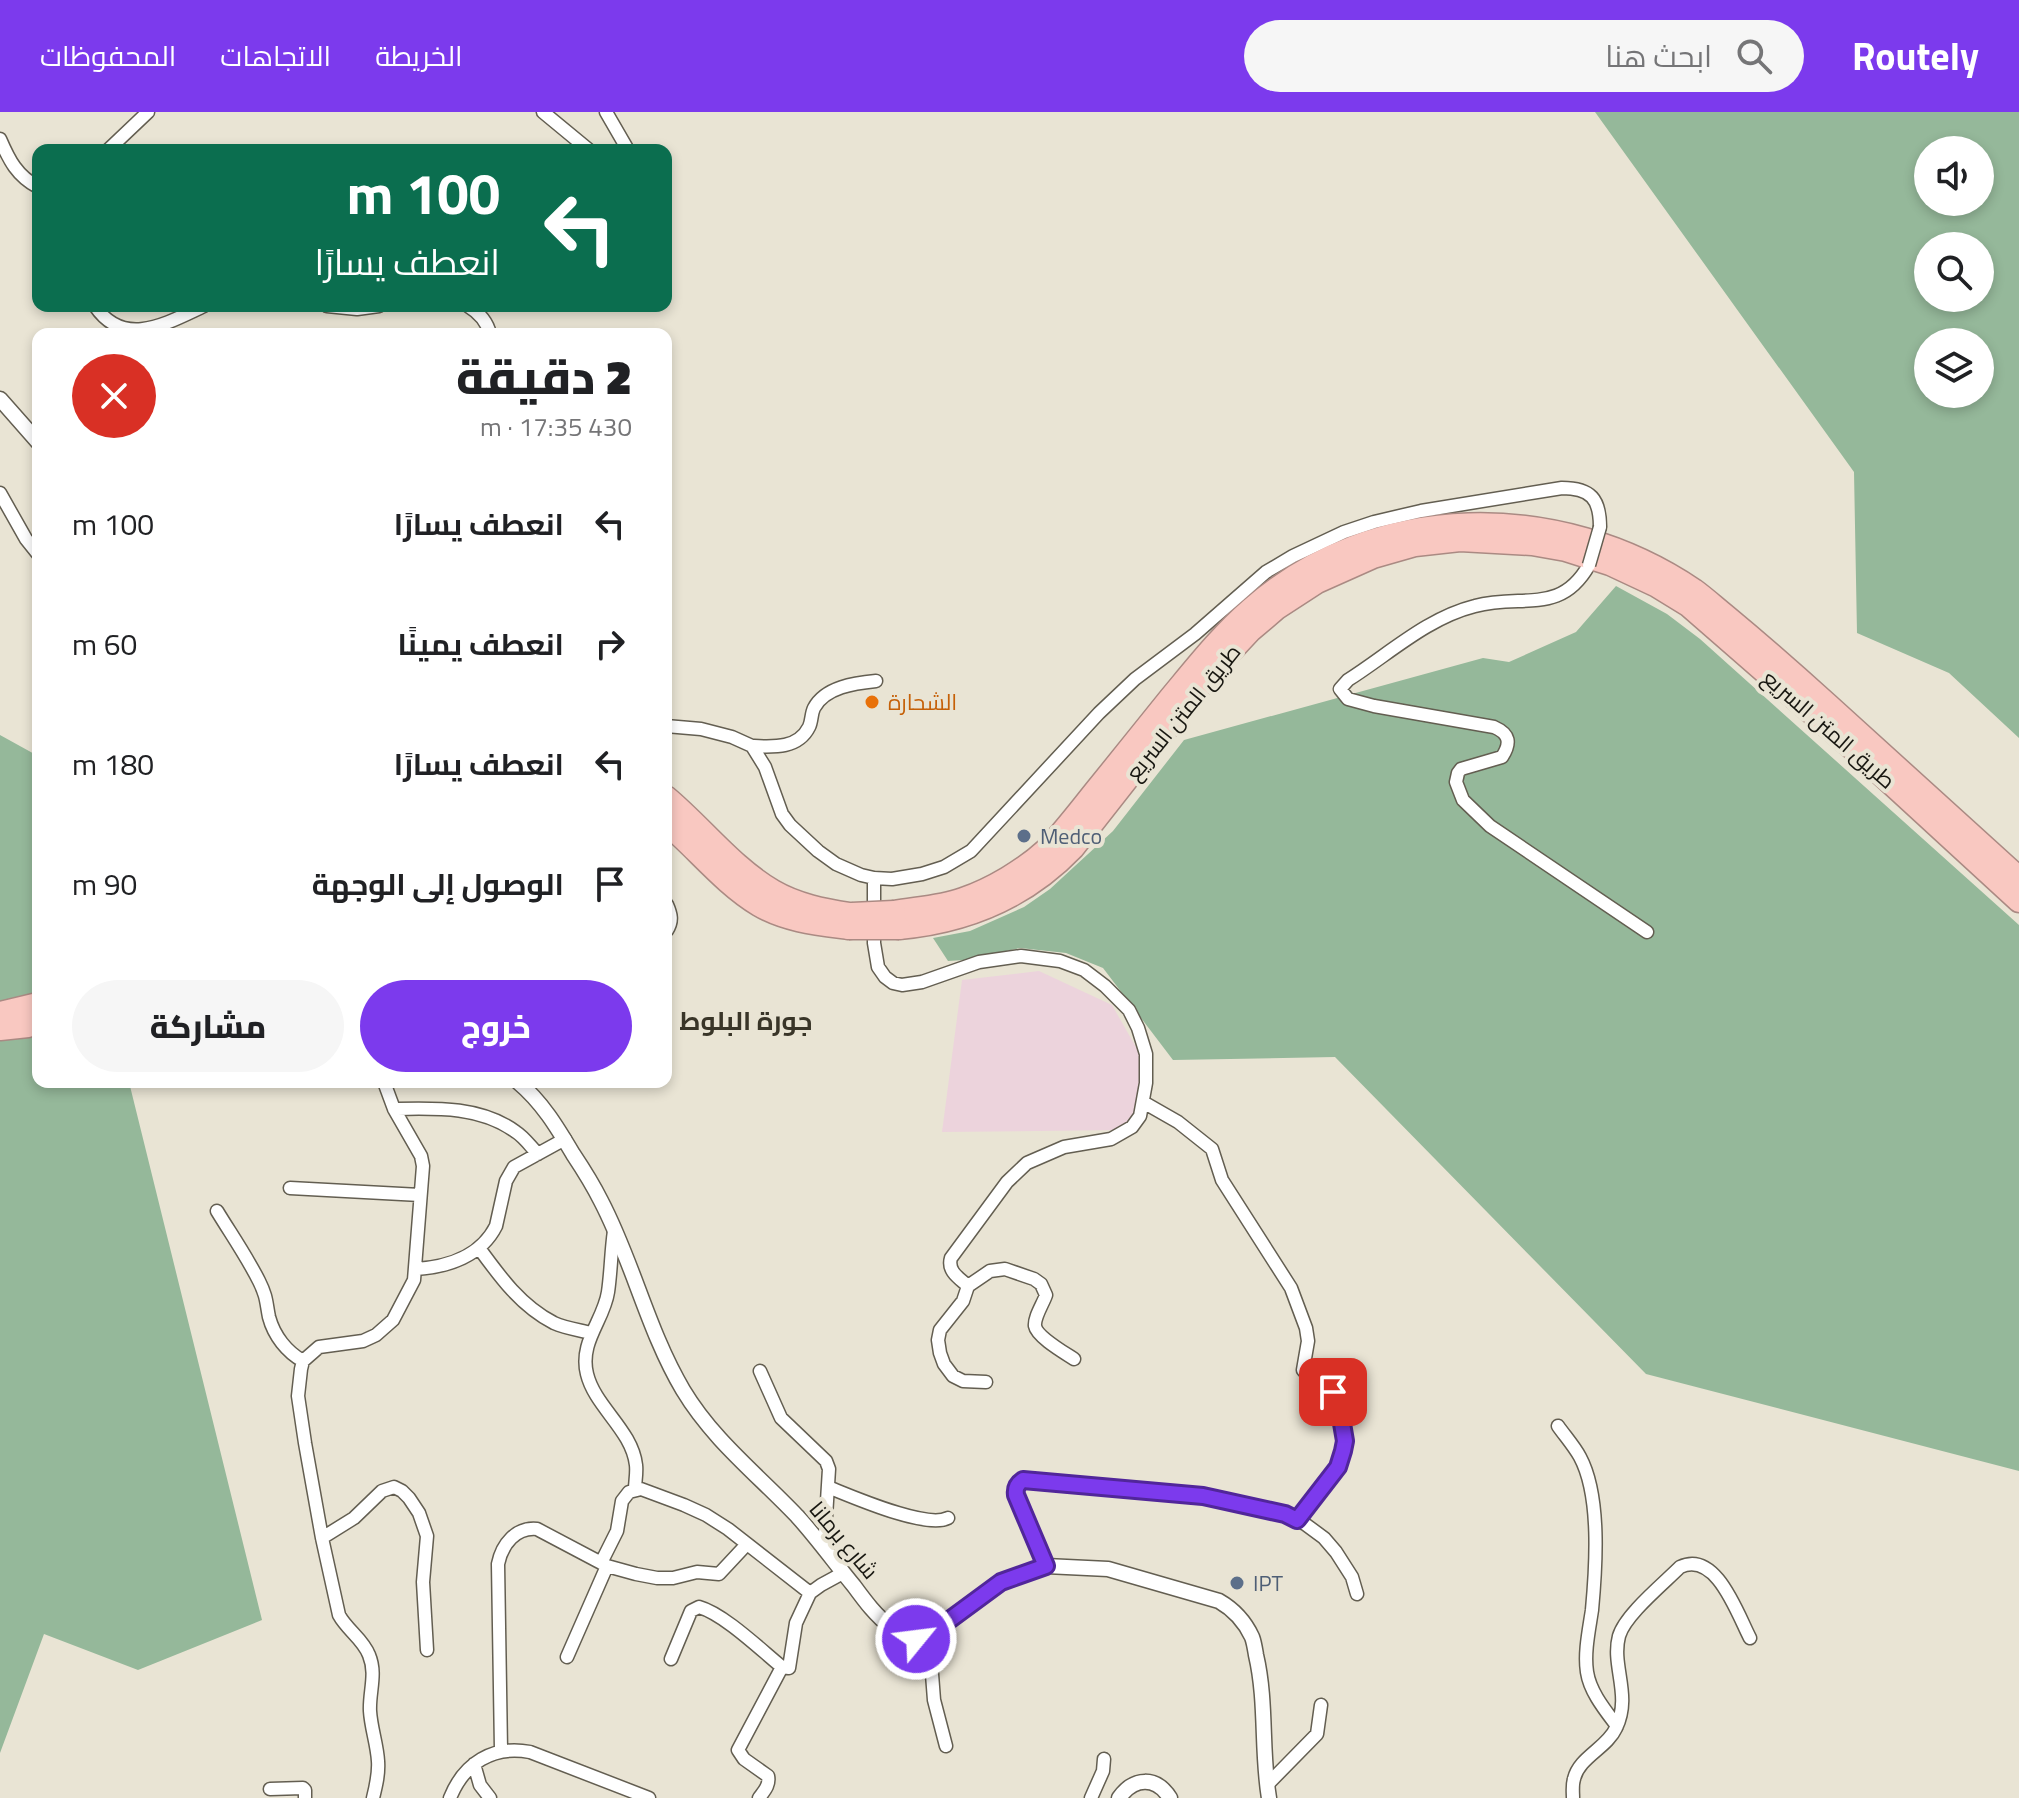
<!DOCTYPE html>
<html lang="ar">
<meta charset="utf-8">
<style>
:root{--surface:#fff;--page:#f6f6f6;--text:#202124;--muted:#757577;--accent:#7c3aed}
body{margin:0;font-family:"Titillium Web",Cairo,sans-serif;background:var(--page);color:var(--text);direction:rtl;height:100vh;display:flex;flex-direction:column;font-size:30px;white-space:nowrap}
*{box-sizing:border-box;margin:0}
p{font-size:26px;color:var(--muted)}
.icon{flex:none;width:44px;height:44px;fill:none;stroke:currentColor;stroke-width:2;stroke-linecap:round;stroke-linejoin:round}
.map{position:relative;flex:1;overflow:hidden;direction:ltr}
.sheet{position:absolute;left:32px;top:216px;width:640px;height:760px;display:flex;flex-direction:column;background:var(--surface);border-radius:16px;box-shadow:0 4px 12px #0003;direction:rtl}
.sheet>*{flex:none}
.guide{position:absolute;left:32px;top:32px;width:640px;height:168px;border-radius:16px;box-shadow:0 4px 12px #0003;direction:rtl;background:#0b6e4f;color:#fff;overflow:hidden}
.controls{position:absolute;left:1914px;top:24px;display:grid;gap:16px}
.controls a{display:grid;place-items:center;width:80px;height:80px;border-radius:50%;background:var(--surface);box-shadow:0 4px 12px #0003;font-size:40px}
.pin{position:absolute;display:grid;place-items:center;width:68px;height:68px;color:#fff;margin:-34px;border-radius:16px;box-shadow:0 4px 12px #0006}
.me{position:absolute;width:88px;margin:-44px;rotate:61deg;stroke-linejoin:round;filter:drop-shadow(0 0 6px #0008)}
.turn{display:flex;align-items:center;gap:28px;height:168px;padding:0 40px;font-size:36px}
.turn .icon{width:104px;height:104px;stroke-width:2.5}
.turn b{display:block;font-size:56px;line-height:68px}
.round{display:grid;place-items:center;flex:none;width:84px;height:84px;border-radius:42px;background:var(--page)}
.summary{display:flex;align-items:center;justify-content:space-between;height:136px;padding:0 40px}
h1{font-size:48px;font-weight:800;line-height:60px}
.action{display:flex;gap:16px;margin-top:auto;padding:16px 40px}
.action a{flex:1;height:92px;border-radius:48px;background:var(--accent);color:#fff;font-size:32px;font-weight:800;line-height:92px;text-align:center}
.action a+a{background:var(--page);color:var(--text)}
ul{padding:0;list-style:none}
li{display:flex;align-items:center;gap:24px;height:120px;padding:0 40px}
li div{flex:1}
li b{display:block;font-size:30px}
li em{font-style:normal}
header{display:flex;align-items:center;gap:48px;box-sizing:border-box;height:112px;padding:0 40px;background:var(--accent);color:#fff}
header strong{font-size:38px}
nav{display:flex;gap:44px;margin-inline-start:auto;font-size:28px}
.search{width:560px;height:72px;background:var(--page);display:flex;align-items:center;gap:20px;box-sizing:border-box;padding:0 28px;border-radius:44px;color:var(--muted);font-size:30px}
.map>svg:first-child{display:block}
.industrial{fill:#ecd3dc}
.forest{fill:#95b89a;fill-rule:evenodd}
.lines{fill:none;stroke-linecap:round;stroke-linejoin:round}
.minor-casing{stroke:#635e51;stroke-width:15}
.tertiary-casing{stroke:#635e51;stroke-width:17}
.motorway-casing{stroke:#aa8a83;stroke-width:25}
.minor{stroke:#fff;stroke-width:12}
.tertiary{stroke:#fff;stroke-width:14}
.motorway{stroke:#f9c8c1;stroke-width:22}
.minor-bridge-casing{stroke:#635e51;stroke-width:15;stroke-linecap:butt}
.motorway-bridge-casing{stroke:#aa8a83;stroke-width:25;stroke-linecap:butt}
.minor-bridge{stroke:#fff;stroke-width:12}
.motorway-bridge{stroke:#f9c8c1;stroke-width:22}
.route-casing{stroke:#51269a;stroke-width:20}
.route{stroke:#7c3aed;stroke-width:14}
.food-dot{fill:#e8710a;stroke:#e9e4d4;stroke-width:3}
.service-dot{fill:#5c6f8a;stroke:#e9e4d4;stroke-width:3}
.labels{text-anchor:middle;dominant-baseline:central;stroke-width:8;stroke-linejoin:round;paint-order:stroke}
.food-label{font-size:22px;fill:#c56008;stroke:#e9e4d4;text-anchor:start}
.street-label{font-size:22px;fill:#181711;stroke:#e9e4d4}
.service-label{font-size:22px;fill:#4e5e75;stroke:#e9e4d4;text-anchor:start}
.quarter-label{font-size:26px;font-weight:bold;fill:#393528;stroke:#e9e4d4}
</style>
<header>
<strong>Routely</strong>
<div class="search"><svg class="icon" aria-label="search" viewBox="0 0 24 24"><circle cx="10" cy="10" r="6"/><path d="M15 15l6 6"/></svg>ابحث هنا</div>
<nav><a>الخريطة</a><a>الاتجاهات</a><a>المحفوظات</a></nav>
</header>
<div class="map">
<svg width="2019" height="1686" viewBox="0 0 2019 1686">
<rect width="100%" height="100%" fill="#e9e4d4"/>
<!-- industrial -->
<path class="industrial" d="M1039 859 1112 893 1141 944 1143 971 1134 1009 1124 1018 942 1020 962 868Z"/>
<!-- forest -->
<path class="forest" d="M1595 0H2019V626L1949 561 1857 521 1854 360ZM1928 38H1980V90H1928ZM1928 134H1980V186H1928ZM1928 230H1980V282H1928Z
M1616 474 1667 502 1700 527 2019 813V1359L1646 1262 1335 945 1173 948 1103 856 1066 841 1020 836 964 848 948 849 933 826 970 819 1024 795 1050 777 1113 719 1184 628 1483 546 1509 550 1576 520Z
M0 623 38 644V970H129L262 1508 138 1558 44 1522 0 1641Z"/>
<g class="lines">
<!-- minor casing -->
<g class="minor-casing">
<path id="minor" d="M543 0 589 38
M606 0 628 38
M0 27C9 48 17 64 38 75
M108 38 148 0
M95 194C124 237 167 211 204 194
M327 194 357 197 379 194
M468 194C478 200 487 209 490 222
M0 381 26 427 38 442
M1589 453C1560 504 1522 481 1475 494 1427 506 1389 542 1348 568L1340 577 1348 587 1374 594 1494 615C1510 622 1511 631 1502 645L1461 657 1458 661 1456 670 1463 688 1490 714 1647 820
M666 614 701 617 732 625 752 634 765 655 782 702 790 713 818 739 836 752 861 763 874 766 892 767 922 762 944 755 971 739 1099 601 1135 567 1195 522 1266 460 1293 444 1344 420 1374 410 1421 399 1562 376C1591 376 1600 387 1600 415
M752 634C773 635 798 637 809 615 812 609 811 602 814 596 825 575 855 571 876 569
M874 766V831L878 855 885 865 893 871 902 873 922 870 979 850 1021 844 1060 849 1084 858 1105 874 1129 898 1138 916 1146 942V971L1140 1004 1132 1015 1111 1027 1064 1035 1027 1051 1007 1070 951 1146C947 1159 959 1166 968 1174
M1143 990 1178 1010 1212 1037 1222 1068 1291 1176 1306 1216 1308 1229 1303 1258 1310 1266 1333 1280 1338 1288 1345 1329 1338 1355 1297 1408
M394 997C435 996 481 994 516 1020 524 1025 531 1035 538 1042
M290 1076 420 1083
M217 1099C231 1122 247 1145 259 1169 267 1185 266 1190 269 1205 274 1224 287 1240 303 1249
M614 1119C611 1139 611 1160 608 1180 604 1208 579 1230 587 1262 595 1295 632 1318 636 1353 637 1361 635 1370 635 1377
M479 1136C500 1165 521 1194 554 1211 565 1216 579 1218 591 1221
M416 1157C448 1155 481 1144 496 1114L506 1069 514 1055 565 1027
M760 1259 781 1306 826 1349 829 1357 824 1437
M986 1270 963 1269 953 1264 944 1252 940 1241 938 1228 940 1218 963 1189 968 1174 990 1159 1005 1157 1034 1167 1041 1172 1046 1183C1043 1192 1034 1205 1035 1214 1037 1225 1065 1241 1074 1247
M1558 1314C1565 1324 1574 1334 1580 1345 1601 1384 1596 1455 1592 1498 1589 1518 1584 1541 1587 1560 1590 1580 1605 1598 1617 1614
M828 1375C853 1385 926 1417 948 1406
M322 1426 354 1406 382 1379 394 1375 402 1379 409 1386 419 1401 427 1424 423 1470 427 1538
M601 1451 617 1419 622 1389 629 1380 641 1377 684 1393 706 1403 728 1417 810 1481
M1046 1454 1016 1383C1015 1376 1017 1372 1023 1368L1203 1384 1285 1402 1305 1412 1324 1426 1336 1440 1352 1465 1357 1482
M929 1523 934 1588 946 1634
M567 1545 607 1454
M671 1547 691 1499 699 1495C724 1502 761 1538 782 1555L789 1556 796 1511 810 1481 821 1473 843 1461
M501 1638 498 1452C502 1432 516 1415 537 1417L607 1454 636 1462 657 1466H673L697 1460 719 1462 747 1432
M474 1652 480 1673 490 1686
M1267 1673 1317 1622 1321 1593
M270 1677 303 1676 305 1678V1686
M373 1686C376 1674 379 1662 378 1649 377 1632 371 1616 370 1599 369 1580 377 1562 369 1543 363 1527 347 1518 339 1503L322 1426 305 1331 298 1284 301 1257 303 1249 319 1235 363 1229 376 1223 393 1208 414 1168 423 1054 421 1044 394 997 384 970
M450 1686C464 1651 493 1633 530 1640L649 1686
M759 1686C764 1679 770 1673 768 1664L744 1647 738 1638 782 1555
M1091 1686 1103 1659 1104 1647
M1573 1686C1573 1681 1572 1673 1574 1667 1579 1645 1607 1636 1616 1616 1632 1583 1611 1554 1619 1524 1625 1503 1663 1472 1680 1455 1716 1438 1737 1501 1750 1526"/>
</g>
<!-- tertiary casing -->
<g class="tertiary-casing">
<path id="tertiary" d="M0 287 38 330
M666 793C670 802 672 809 666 818
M518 970C542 990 557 1015 573 1042 583 1057 593 1073 601 1089 633 1150 648 1219 683 1278 713 1328 757 1362 797 1404 817 1426 835 1451 854 1474 865 1489 876 1504 891 1515 904 1525 914 1527 929 1523L1001 1470 1046 1454 1108 1457 1219 1489C1233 1497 1245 1510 1252 1525 1254 1530 1255 1537 1256 1543 1267 1590 1261 1639 1269 1686
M1119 1686C1134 1665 1156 1664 1170 1686"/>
</g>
<!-- motorway casing -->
<g class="motorway-casing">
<path id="motorway" d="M666 685C702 715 732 755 773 779 797 793 824 798 850 802
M666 711C697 737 724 772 759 793 786 809 818 812 849 816
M894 800C917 796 941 795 963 787 992 777 1024 758 1047 737 1066 717 1083 694 1101 672 1124 643 1148 614 1171 585 1196 555 1221 523 1251 497 1374 388 1560 387 1694 478 1705 486 1716 496 1726 504 1761 533 1794 562 1827 592 1891 650 1955 708 2019 766
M899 816C966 810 1026 785 1073 736L1208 564 1250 519 1277 496 1317 470 1373 445 1415 433 1460 428 1532 432 1566 438 1610 452 1657 474 1688 493 1859 642 2019 789
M0 901 38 892
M0 917 28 914 38 909"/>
</g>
<!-- minor -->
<use href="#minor" class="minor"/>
<!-- tertiary -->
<use href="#tertiary" class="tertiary"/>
<!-- motorway -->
<use href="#motorway" class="motorway"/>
<!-- minor-bridge casing -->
<g class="minor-bridge-casing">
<path id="minor-bridge" d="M1589 453 1600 415"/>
</g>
<!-- motorway-bridge casing -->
<g class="motorway-bridge-casing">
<path id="motorway-bridge" d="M852 802 894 800
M849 816H899"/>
</g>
<!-- minor-bridge -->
<use href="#minor-bridge" class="minor-bridge"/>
<!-- motorway-bridge -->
<use href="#motorway-bridge" class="motorway-bridge"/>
</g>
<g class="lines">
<!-- route casing -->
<g class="route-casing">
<path id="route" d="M916 1527 929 1523 1001 1470 1046 1454 1016 1383C1015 1376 1017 1372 1023 1368L1203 1384 1285 1402 1297 1408 1338 1355 1343 1339 1345 1329 1338 1288 1333 1280"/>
</g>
<!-- route -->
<use href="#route" class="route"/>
</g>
<!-- markers -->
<circle class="food-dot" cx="872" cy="590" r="8"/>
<g class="service-dot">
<circle cx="1024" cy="724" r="8"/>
<circle cx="1237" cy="1471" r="8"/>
</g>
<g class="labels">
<!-- food labels -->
<g class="food-label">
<text x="888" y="590">الشحارة</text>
</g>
<!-- street labels -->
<g class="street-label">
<text transform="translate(1183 600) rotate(-51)">طريق المتن السريع</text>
<text transform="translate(1829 617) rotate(41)">طريق المتن السريع</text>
<text transform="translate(844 1428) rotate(50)">شارع برمانا</text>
</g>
<!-- service labels -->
<g class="service-label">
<text x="1040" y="724">Medco</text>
<text x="1253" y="1471">IPT</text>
</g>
<!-- quarter labels -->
<g class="quarter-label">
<text x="746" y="908">جورة البلوط</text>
</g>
</g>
</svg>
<div class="controls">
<a><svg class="icon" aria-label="sound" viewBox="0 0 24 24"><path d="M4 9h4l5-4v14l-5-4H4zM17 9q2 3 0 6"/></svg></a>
<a><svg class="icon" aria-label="search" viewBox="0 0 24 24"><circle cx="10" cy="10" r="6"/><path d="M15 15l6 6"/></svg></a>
<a><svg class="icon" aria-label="layers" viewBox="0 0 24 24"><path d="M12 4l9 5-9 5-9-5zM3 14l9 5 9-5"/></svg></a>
</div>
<div class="pin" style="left:1333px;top:1280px;background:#d93025"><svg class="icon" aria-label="arrive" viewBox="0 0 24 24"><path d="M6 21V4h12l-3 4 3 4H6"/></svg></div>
<svg class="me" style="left:916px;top:1527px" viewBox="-20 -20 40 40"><circle r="17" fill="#7c3aed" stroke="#fff" stroke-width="3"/><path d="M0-11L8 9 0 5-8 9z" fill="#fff"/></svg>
<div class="guide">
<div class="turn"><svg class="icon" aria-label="left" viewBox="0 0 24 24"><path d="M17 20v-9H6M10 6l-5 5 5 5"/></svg><div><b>100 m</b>انعطف يسارًا</div></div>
</div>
<section class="sheet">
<div class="summary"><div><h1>2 دقيقة</h1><p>430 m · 17:35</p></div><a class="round" style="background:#d93025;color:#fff"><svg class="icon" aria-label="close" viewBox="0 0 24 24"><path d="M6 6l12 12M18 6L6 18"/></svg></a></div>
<ul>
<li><svg class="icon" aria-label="left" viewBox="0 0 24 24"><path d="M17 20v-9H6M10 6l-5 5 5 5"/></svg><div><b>انعطف يسارًا</b></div><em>100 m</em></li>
<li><svg class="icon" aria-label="right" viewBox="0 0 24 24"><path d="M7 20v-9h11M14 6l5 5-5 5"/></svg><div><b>انعطف يمينًا</b></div><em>60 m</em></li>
<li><svg class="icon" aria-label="left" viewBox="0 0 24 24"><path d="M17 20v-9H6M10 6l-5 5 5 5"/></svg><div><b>انعطف يسارًا</b></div><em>180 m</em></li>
<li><svg class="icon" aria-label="arrive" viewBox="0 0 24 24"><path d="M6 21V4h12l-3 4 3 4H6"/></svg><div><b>الوصول إلى الوجهة</b></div><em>90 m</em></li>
</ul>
<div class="action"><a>خروج</a><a>مشاركة</a></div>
</section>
</div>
